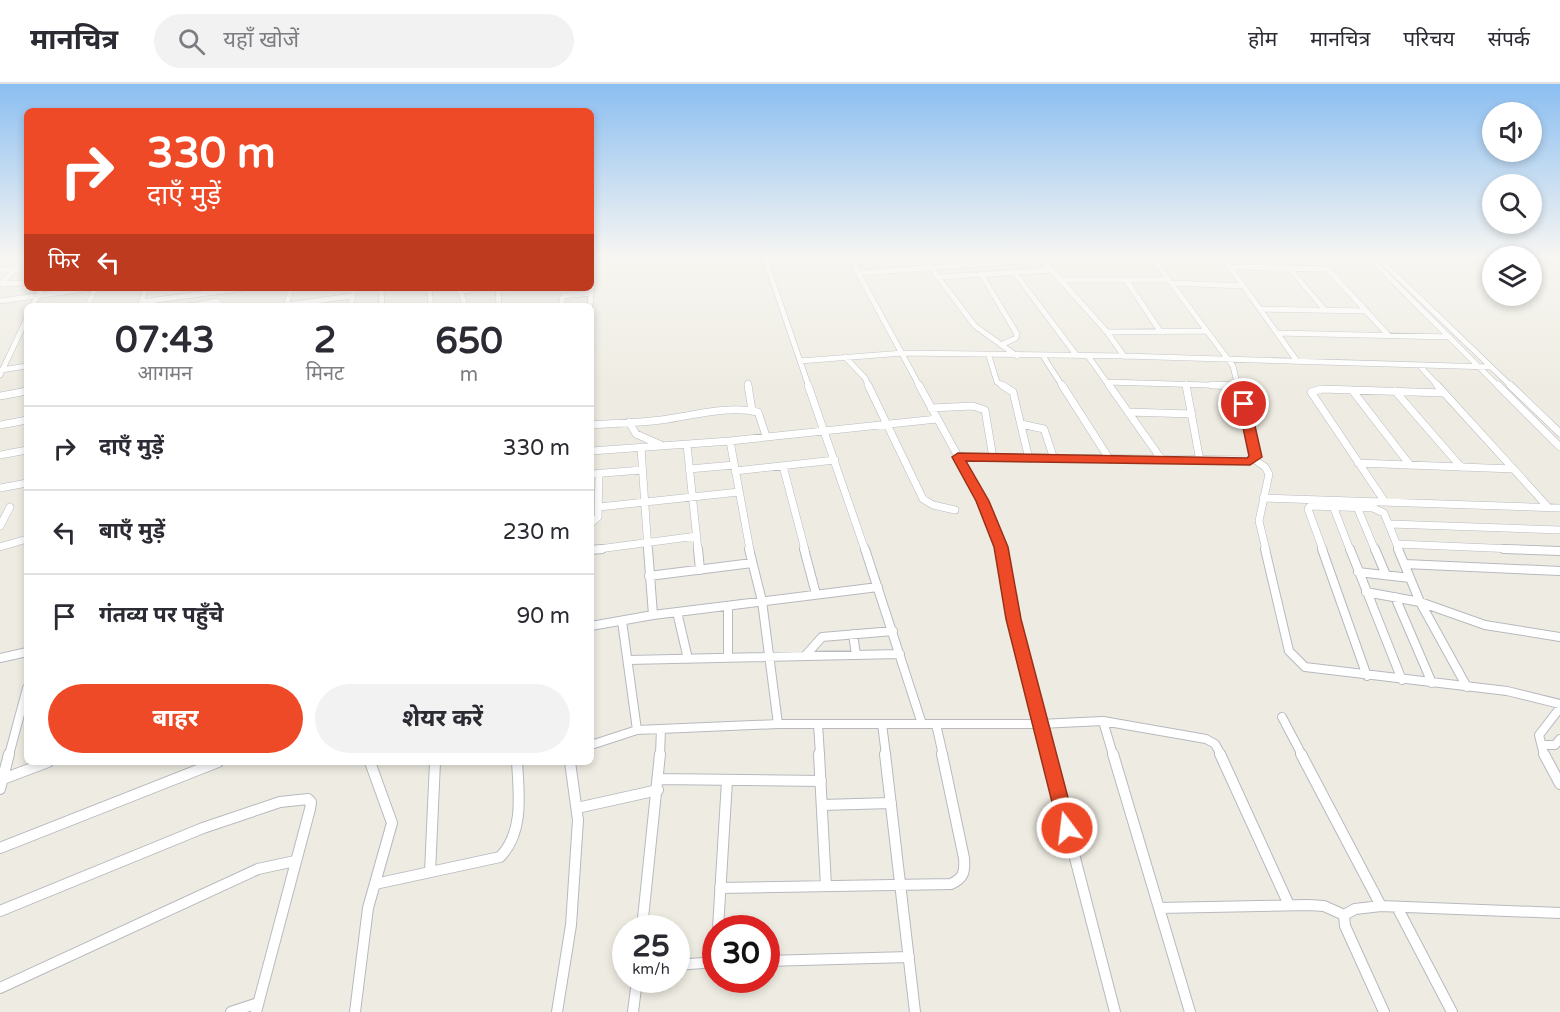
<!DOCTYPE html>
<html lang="hi">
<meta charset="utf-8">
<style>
:root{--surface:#fff;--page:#f2f2f3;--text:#2b2b33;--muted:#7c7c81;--line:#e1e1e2;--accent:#ee4a27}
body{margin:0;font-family:"Varela Round","Noto Sans Devanagari",sans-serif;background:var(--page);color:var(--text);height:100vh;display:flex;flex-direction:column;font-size:22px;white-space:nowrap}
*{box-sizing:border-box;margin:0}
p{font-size:20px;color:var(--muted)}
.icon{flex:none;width:33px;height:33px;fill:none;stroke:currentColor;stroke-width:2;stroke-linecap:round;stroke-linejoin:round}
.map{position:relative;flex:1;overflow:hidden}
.details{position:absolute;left:24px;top:219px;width:570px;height:462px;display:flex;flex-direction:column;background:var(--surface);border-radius:9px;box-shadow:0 3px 9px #0003}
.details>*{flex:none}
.top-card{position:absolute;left:24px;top:24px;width:570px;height:183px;border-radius:9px;box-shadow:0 3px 9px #0003;background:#ee4a27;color:#fff;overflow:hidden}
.tools{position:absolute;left:1482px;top:18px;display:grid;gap:12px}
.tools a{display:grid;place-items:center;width:60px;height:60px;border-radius:50%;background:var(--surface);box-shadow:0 3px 9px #0003;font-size:30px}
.speed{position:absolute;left:612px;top:831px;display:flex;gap:12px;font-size:30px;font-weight:700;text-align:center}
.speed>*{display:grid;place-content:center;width:78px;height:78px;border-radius:50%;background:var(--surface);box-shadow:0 3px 9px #0003;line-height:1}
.speed small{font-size:15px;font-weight:400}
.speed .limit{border:9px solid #d22;background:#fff;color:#111}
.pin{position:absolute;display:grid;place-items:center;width:51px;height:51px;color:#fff;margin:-26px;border:3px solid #fff;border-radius:50%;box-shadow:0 2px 6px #0007}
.me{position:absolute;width:66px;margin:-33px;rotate:345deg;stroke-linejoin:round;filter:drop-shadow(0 0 4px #0008)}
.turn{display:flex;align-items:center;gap:21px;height:126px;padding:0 24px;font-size:27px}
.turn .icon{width:78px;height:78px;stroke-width:2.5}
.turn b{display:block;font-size:42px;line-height:51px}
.then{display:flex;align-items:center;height:57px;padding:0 24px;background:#0003;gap:12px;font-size:22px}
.eta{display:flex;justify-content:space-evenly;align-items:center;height:102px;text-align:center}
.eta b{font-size:36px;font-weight:700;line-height:42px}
.primary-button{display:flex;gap:12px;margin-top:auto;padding:12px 24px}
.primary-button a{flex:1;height:69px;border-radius:36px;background:var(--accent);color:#fff;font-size:24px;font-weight:700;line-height:69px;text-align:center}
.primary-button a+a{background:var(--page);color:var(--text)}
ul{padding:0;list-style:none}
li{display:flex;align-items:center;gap:18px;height:84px;padding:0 24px;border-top:2px solid var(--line)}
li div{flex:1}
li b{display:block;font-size:22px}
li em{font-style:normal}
header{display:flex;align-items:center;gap:36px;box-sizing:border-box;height:84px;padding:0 30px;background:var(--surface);border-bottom:2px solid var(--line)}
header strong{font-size:28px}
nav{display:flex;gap:33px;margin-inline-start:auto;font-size:21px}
.search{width:420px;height:54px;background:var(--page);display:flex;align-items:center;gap:15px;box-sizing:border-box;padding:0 21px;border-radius:33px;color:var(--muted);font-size:22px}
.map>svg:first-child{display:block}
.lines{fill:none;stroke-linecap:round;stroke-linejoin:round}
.minor-far3-casing{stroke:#b7b9bf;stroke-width:6}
.minor-far2-casing{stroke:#b7b9bf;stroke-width:8}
.minor-far1-casing{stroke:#b7b9bf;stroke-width:10}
.minor-casing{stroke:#b7b9bf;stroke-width:12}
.minor-far3{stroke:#fff;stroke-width:5}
.minor-far2{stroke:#fff;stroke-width:7}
.minor-far1{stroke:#fff;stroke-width:8}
.minor{stroke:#fff;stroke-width:10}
.route{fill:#ee4a27;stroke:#9b3019;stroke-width:1.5}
</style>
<header>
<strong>मानचित्र</strong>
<div class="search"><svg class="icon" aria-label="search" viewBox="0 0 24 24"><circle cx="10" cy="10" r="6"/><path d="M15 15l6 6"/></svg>यहाँ खोजें</div>
<nav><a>होम</a><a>मानचित्र</a><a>परिचय</a><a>संपर्क</a></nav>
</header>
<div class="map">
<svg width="1560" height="928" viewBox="0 0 1560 928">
<rect width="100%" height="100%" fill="#eeece2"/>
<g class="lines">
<!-- minor-far3 casing -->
<g class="minor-far3-casing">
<path id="minor-far3" d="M0 172H6
M764 172 809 303
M849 172 920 303
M922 172 975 242 1017 272
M945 172 953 182
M1039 172 1107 248 1124 272
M1151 172 1233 282 1238 303
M1222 172 1297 277
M1316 172 1389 252
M1368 172 1499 303
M1376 172 1512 303
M1231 183 1329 185
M1290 185 1325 226
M0 186 27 185
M1014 188 1077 272
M858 189 1023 177 1155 178
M981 190 1017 250 1016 254 1001 261
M938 193 1053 186
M1062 196H1168
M1126 196 1160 247
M1171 199 1244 202
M0 200 27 199
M1 200 27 172
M381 204 382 222
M429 204 431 222
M498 204 499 222
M460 205 465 222
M460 208 479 204
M0 217 92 204
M141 218 246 204
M140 221 146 204
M286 221 352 212
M32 222 42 204
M88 222 95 204
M189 222 217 217 222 222
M286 222 291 204
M351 222 354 204
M561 222 563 212 591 209
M590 222 594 172
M1260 225 1367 227
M1107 248 1206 247
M1277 249 1450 253
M989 272 997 298 1004 303
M1043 272 1063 303
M1088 272 1110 303
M845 273 865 294 869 303
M800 277 903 269 1124 272 1491 283
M1419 281 1439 303
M1 286 27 282
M0 291 27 234
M1107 298 1240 302
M748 299 749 303
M1186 300V303"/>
</g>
<!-- minor-far2 casing -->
<g class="minor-far2-casing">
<path id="minor-far2" d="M748 301 752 327
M808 301 865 466
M868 301 923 415 933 421 955 426
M919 301 983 418 1002 466
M1002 301 1013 308 1029 375
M1062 301 1110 376
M1109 301 1162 376
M1186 301 1200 377
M1212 301 1240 302
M1437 301 1548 423
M1498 301 1560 363
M1510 301 1560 349
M1352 306 1410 381
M1395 307 1461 383
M0 312 27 307
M931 324 973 322 985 326 993 374
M1128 328 1192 330
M629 338 636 350 661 361
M1021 340 1044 345 1054 375
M0 341 27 336
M591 341C614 339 638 339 661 336 694 332 725 321 758 328L766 352
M730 357 750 466
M687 361 698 466
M641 364 648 466
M591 367 730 357 937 335
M0 371 27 366
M958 373 1255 376 1237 301
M1255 376 1265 383 1269 390 1259 437 1266 466
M1358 379 1513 385
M783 382 805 466
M689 385 734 381
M735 387 835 376
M591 390 642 386
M0 404 27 399
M1263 414 1560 424
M1385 418 1311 308 1322 305 1444 309
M1333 422 1350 466
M599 423 739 408
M1357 423 1375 466
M591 439 598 433 599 389
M1390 440 1560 446
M0 442 10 423
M1397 460 1539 466
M0 463 27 455
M591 466 697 452
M1323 466 1308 425 1310 422 1373 424 1384 429 1399 466"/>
</g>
<!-- minor-far1 casing -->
<g class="minor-far1-casing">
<path id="minor-far1" d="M648 465 653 531
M698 465 700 486
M749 465 762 517 778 640
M804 465 816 510
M865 465 922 640
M1001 465 1013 535 1048 671
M1265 465 1289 567 1305 583 1507 607 1560 620
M1322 465 1367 592
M1350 465 1402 596
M1375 465 1386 491
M1398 465 1420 518 1467 603
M1504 465 1560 467
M591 466 602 465
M1405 480 1560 487
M1358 488 1410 494
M649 492 752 479
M1366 508 1420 518 1485 541 1560 553
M1395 513 1432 599
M728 522V574
M677 528 688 575
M622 537 637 646
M591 542 653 531 878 503
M853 550 856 571
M805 572 822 553 893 547
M0 574 27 568
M628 576 900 570
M1282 633 1302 671
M1103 637 1113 671
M818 640 820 671
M882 640 886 671
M936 640 943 671
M591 661 637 646 778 640H1040L1103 637 1206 655 1215 660 1221 671
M1542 661H1555L1560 655
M9 671 27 604
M660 671 661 645
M1544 671 1539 651 1560 624"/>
</g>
<!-- minor casing -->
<g class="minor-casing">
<path id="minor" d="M819 670 826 802
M885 670 915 928
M1048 670 1115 928
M1113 670 1190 928
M1220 670 1289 821
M1301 670 1381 822
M1544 670 1560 700
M3 695 48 678
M659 695 821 697
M0 705 9 670
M822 721 891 719
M577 724 658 706
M0 764 218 678
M430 788 435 678
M375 800 500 773C524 749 519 710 517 678
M720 804 951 800C964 794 965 788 964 774L942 670
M1397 823 1452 928
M1159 824 1308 821 1324 822 1344 831
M0 827 203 744 280 718 308 715 311 718 310 725 256 928
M642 844 660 670
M718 844 727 697
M766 877 909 873
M676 881 716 878
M0 904 258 785 295 777
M231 928 258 919
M355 928 368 824 392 739 370 678
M557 928 571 841 578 736 570 678
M633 928 637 896
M1384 928 1345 842 1344 831 1355 825 1381 822 1560 829"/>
</g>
<!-- minor-far3 -->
<use href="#minor-far3" class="minor-far3"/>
<!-- minor-far2 -->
<use href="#minor-far2" class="minor-far2"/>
<!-- minor-far1 -->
<use href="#minor-far1" class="minor-far1"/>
<!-- minor -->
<use href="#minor" class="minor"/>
</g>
<!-- sky -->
<linearGradient id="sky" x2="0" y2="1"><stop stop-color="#8bbef1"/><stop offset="0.57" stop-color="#f7f6f2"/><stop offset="1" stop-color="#f7f6f2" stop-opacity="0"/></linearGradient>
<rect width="1560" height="302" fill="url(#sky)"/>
<!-- route -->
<path class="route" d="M1244 316 1250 320 1262 373 1250 381 966 377 989 417 1008 463 1021 535 1076 744 1073 750 1067 753 1060 750 1006 535 994 463 976 417 952 373 958 369 1247 374 1249 372 1238 320Z"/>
</svg>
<div class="tools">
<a><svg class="icon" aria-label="sound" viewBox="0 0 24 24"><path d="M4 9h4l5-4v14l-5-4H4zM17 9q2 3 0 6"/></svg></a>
<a><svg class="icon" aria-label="search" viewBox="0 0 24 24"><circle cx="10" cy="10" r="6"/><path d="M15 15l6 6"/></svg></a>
<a><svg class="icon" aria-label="layers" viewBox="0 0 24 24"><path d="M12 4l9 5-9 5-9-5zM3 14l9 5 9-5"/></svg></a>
</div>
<div class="speed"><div>25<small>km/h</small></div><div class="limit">30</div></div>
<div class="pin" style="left:1244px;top:320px;background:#d93025"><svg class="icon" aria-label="arrive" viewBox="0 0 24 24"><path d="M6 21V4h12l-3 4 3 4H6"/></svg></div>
<svg class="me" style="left:1067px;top:744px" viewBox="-20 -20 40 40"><circle r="17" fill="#ee4a27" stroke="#fff" stroke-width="3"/><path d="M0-11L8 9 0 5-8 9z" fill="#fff"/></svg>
<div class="top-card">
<div class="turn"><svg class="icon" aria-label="right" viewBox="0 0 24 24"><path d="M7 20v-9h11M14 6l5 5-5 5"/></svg><div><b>330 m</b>दाएँ मुड़ें</div></div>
<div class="then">फिर<svg class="icon" aria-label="left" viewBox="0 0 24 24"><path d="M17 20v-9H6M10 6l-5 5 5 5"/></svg></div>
</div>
<section class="details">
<div class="eta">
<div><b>07:43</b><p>आगमन</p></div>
<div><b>2</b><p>मिनट</p></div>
<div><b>650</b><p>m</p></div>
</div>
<ul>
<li><svg class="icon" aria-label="right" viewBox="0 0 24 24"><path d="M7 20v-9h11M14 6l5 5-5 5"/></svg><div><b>दाएँ मुड़ें</b></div><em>330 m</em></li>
<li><svg class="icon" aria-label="left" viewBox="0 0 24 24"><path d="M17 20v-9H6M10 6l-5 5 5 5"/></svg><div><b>बाएँ मुड़ें</b></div><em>230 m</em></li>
<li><svg class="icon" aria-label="arrive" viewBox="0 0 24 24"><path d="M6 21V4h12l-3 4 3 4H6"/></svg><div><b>गंतव्य पर पहुँचे</b></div><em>90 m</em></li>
</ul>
<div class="primary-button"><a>बाहर</a><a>शेयर करें</a></div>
</section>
</div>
